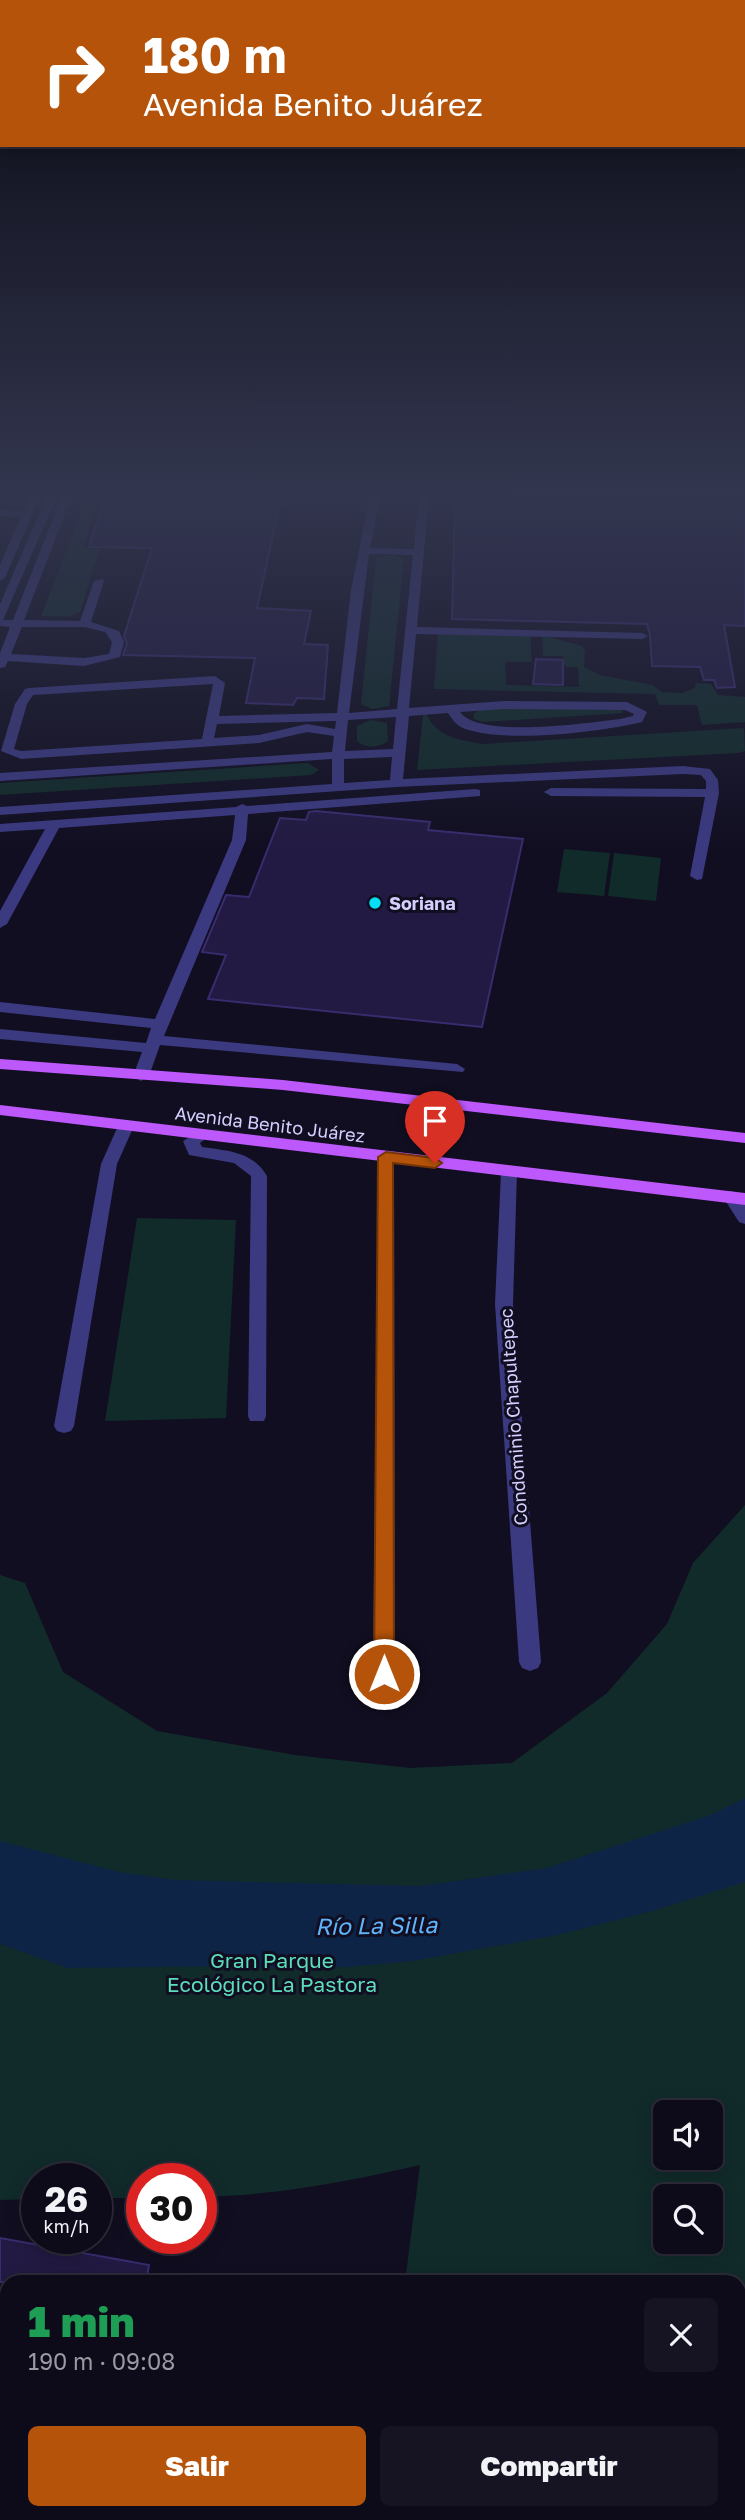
<!DOCTYPE html>
<html lang="es">
<meta charset="utf-8">
<style>
:root{--surface:#0d0a19;--page:#161322;--text:#f1f3f6;--muted:#9a9aa2;--line:#2d2b38;--accent:#b45309}
body{margin:0;font-family:"Golos Text",sans-serif;background:var(--page);color:var(--text);height:100vh;display:flex;flex-direction:column;font-size:26px;white-space:nowrap}
*{box-sizing:border-box;margin:0}
p{font-size:23px;color:var(--muted)}
.icon{flex:none;width:38px;height:38px;fill:none;stroke:currentColor;stroke-width:2;stroke-linecap:round;stroke-linejoin:round}
.map{position:relative;flex:1;overflow:hidden}
.details{position:absolute;left:0px;top:2275px;width:746px;height:245px;display:flex;flex-direction:column;background:var(--surface);border-radius:21px 21px 0 0;box-shadow:0 4px 18px #0003,0 0 0 2px var(--line)}
.details>*{flex:none}
.hud{position:absolute;left:0px;top:0px;width:746px;height:147px;box-shadow:0 4px 18px #0003,0 0 0 2px var(--line);background:#b45309;color:#fff;overflow:hidden}
.fabs{position:absolute;left:653px;top:2100px;display:grid;gap:14px}
.fabs a{display:grid;place-items:center;width:70px;height:70px;border-radius:10px;background:var(--surface);box-shadow:0 4px 18px #0003,0 0 0 2px var(--line);font-size:35px}
.speed{position:absolute;left:21px;top:2163px;display:flex;gap:14px;font-size:35px;font-weight:700;text-align:center}
.speed>*{display:grid;place-content:center;width:91px;height:91px;border-radius:50%;background:var(--surface);box-shadow:0 4px 18px #0003,0 0 0 2px var(--line);line-height:1}
.speed small{font-size:18px;font-weight:400}
.speed .limit{border:10px solid #d22;background:#fff;color:#111}
.pin{position:absolute;display:grid;place-items:center;width:60px;height:60px;color:#fff;margin:-72px -30px;border-radius:50% 50% 50% 0;rotate:-45deg;box-shadow:0 0 7px #0007}
.pin .icon{rotate:45deg}
.me{position:absolute;width:77px;margin:-38px;rotate:0deg;stroke-linejoin:round;filter:drop-shadow(0 0 5px #0008)}
.turn{display:flex;align-items:center;gap:24px;height:147px;padding:0 28px;font-size:32px}
.turn .icon{width:91px;height:91px;stroke-width:2.5}
.turn b{display:block;font-size:49px;line-height:60px}
.round{display:grid;place-items:center;flex:none;width:74px;height:74px;border-radius:10px;background:var(--page)}
.summary{display:flex;align-items:center;justify-content:space-between;height:119px;padding:0 28px}
h1{font-size:42px;font-weight:800;line-height:52px;color:#1e9e55}
.primary-button{display:flex;gap:14px;margin-top:auto;padding:14px 28px}
.primary-button a{flex:1;height:80px;border-radius:10px;background:var(--accent);color:#fff;font-size:28px;font-weight:800;line-height:80px;text-align:center}
.primary-button a+a{background:var(--page);color:var(--text)}
.map>svg:first-child{display:block}
.green{fill:#112b2a;fill-rule:evenodd}
.water{fill:#0d2446}
.lines{fill:none;stroke-linecap:round;stroke-linejoin:round}
.stream{stroke:#0d2446;stroke-width:10}
.building{fill:#221a42;stroke:#392c6e;stroke-width:2}
.minor{fill:#3b3980;fill-rule:evenodd}
.major{fill:#bd58fc;fill-rule:evenodd}
.route{fill:#b45309;stroke:#753606;stroke-width:2}
.poi-dot{fill:#04dff5;stroke:#110e21;stroke-width:2.5}
.labels{text-anchor:middle;dominant-baseline:central;stroke-width:6;stroke-linejoin:round;paint-order:stroke}
.poi-label{font-size:18px;font-weight:bold;fill:#d4cffe;stroke:#110e21;text-anchor:start}
.street-label{font-size:18px;fill:#d4cffe;stroke:#110e21}
.near-park-label{font-size:21px;fill:#5cddbb;stroke:#110e21}
.near-water-label{font-size:23px;font-style:italic;fill:#5fb5fc;stroke:#110e21}
</style>
<div class="map">
<svg width="745" height="2520" viewBox="0 0 745 2520">
<rect width="100%" height="100%" fill="#110e21"/>
<!-- green -->
<path class="green" d="M88 496H100L83 548 100 549 80 612 69 617 41 616Z
M392 555 404 559 389 706 372 709 361 704 376 558Z
M438 633 530 635 532 662H505L506 685 579 687 578 667H565L563 656H543L542 635 582 646 585 651 584 667 600 675 652 685 662 692 682 693 695 688 696 683 711 684 718 695 745 697V722L702 725 697 705H659L655 694 434 689Z
M485 706 622 710 623 713 483 722 474 719 473 714Z
M426 713C436 737 459 740 483 744L744 728 745 751 739 753 417 770 423 716Z
M370 720 387 723 388 741C379 748 366 749 357 741V726Z
M308 763 319 770 311 775 0 795V783Z
M564 849 610 853 604 896 557 892Z
M614 853 661 858 656 901 608 896Z
M137 1218 236 1220 226 1418 105 1421Z
M745 1505V2520H372L373 2513H738V2282H405L420 2165C346 2182 278 2195 201 2197V2179H142V2198H96V2179H37V2199L0 2200V1575L25 1583 63 1672 157 1731 295 1755 410 1768 512 1763 607 1693 667 1624 693 1563ZM665 2112H710V2158H665ZM665 2196H710V2242H665Z"/>
<!-- water -->
<path class="water" d="M745 1798V1882L652 1911 553 1936 412 1961 347 1967 294 1969 234 1966 68 1968 0 1944V1841L119 1872 175 1880 420 1886 547 1868 708 1816Z"/>
<g class="lines">
<!-- stream -->
<path class="stream" d="M738 2370 745 2367
M645 2520 647 2513"/>
</g>
<!-- building -->
<path class="building" d="M105 496H277L276 502 280 503 257 608 311 611 304 644 328 645 324 699 297 698 293 705 246 703 255 658 123 655 127 643 124 636 152 548 89 547Z
M455 496H745V626L724 625 735 687 717 688 714 680H704L700 667 652 666 650 635 647 624 452 619Z
M536 659 563 660V685L533 684Z
M316 811 430 822 428 830 523 839 482 1027 208 999 226 955 202 952 226 895 249 897 280 818 306 820 309 812Z
M0 2238 149 2265 146 2282H0Z"/>
<g class="lines">
<!-- minor -->
<path class="minor" d="M30 496H40L5 578 0 581V565L21 517 0 516V510L24 511Z
M47 496H57L3 620H13L62 496H72L24 620 80 621 94 581 103 579 104 581 91 622 119 631 124 642 120 657 84 666 8 661 5 667 0 668V653L10 627 0 626V604ZM22 627H85L105 632 112 642 109 654 84 658 11 654Z
M370 496H380L370 548 414 549 419 496H429L417 627 642 633 648 636 642 639 416 634 409 708 504 701 627 702 647 712 642 722C600 732 503 744 463 728 456 725 452 719 448 713L409 716 403 779 683 766 710 769 718 780 719 793 702 879 697 880 690 876 705 797 551 796 544 792 551 788 706 789V781L701 775 683 774 396 787 0 815V807L332 784V759L0 781V773L332 752 334 736 307 732 259 743 21 759 1 751 15 704 25 689 29 688 215 676 225 683 219 716 337 713 351 590ZM369 554 413 555 397 709 349 713ZM213 684 202 739 21 751 14 749 27 704 33 695ZM504 709 625 710 634 714 633 716 620 719C587 723 479 739 460 712ZM396 717 393 749 345 751 348 720ZM336 721 335 729 307 724 259 735 214 738 217 724ZM392 757 390 780 344 783V759Z
M475 789 480 790V796L248 814 246 840 164 1036 457 1064 465 1069 463 1072 160 1045 149 1076 141 1081 133 1076 142 1052 0 1039V1029L146 1043 151 1028 0 1012V1002L155 1019 232 840 235 815 59 828 7 924 0 928V911L45 829 0 832V824L236 807 242 804 247 806Z
M126 1121 134 1126 117 1164 74 1426 71 1431 64 1433 57 1431 54 1426 101 1164 118 1126Z
M202 1130 210 1135 200 1143 202 1147C228 1151 252 1151 267 1176L266 1416 264 1421H250L248 1416 251 1176 234 1163 189 1155 183 1141Z
M386 1152 394 1157 395 1674 392 1680 384 1683 376 1680 373 1674 378 1157Z
M509 1166 517 1172 513 1304 541 1662 538 1668 530 1671 522 1668 519 1662 495 1304 501 1172Z
M731 1191 737 1193 745 1205V1224L739 1222 723 1197Z
M0 2362 7 2363V2391L0 2390Z
M306 2513H336L335 2520H305Z"/>
<!-- major -->
<path class="major" d="M0 1059 283 1080 745 1133V1143L283 1090 0 1069Z
M0 1105 745 1193V1205L0 1115Z"/>
</g>
<!-- sky -->
<linearGradient id="sky" x2="0" y2="1"><stop stop-color="#090812"/><stop offset="0.58" stop-color="#32364e"/><stop offset="1" stop-color="#32364e" stop-opacity="0"/></linearGradient>
<rect width="745" height="849" fill="url(#sky)"/>
<!-- route -->
<path class="route" d="M386 1152 435 1158 442 1163 435 1168 393 1163 394 1674 391 1680 384 1682 377 1680 374 1674 378 1157Z"/>
<!-- markers -->
<circle class="poi-dot" cx="375" cy="903" r="7"/>
<g class="labels">
<!-- poi labels -->
<g class="poi-label">
<text x="389" y="903">Soriana</text>
</g>
<!-- street labels -->
<g class="street-label">
<text transform="translate(270 1124) rotate(7)">Avenida Benito Juárez</text>
<text transform="translate(513 1417) rotate(-94)">Condominio Chapultepec</text>
</g>
<!-- near-park labels -->
<g class="near-park-label">
<text x="272" y="1960">Gran Parque<tspan x="272" dy="24">Ecológico La Pastora</tspan></text>
</g>
<!-- near-water labels -->
<g class="near-water-label">
<text transform="translate(376 1925) rotate(-1)">Río La Silla</text>
</g>
</g>
</svg>
<div class="fabs">
<a><svg class="icon" aria-label="sound" viewBox="0 0 24 24"><path d="M4 9h4l5-4v14l-5-4H4zM17 9q2 3 0 6"/></svg></a>
<a><svg class="icon" aria-label="search" viewBox="0 0 24 24"><circle cx="10" cy="10" r="6"/><path d="M15 15l6 6"/></svg></a>
</div>
<div class="speed"><div>26<small>km/h</small></div><div class="limit">30</div></div>
<div class="pin" style="left:435px;top:1163px;background:#d93025"><svg class="icon" aria-label="arrive" viewBox="0 0 24 24"><path d="M6 21V4h12l-3 4 3 4H6"/></svg></div>
<svg class="me" style="left:384px;top:1674px" viewBox="-20 -20 40 40"><circle r="17" fill="#b45309" stroke="#fff" stroke-width="3"/><path d="M0-11L8 9 0 5-8 9z" fill="#fff"/></svg>
<div class="hud">
<div class="turn"><svg class="icon" aria-label="right" viewBox="0 0 24 24"><path d="M7 20v-9h11M14 6l5 5-5 5"/></svg><div><b>180 m</b>Avenida Benito Juárez</div></div>
</div>
<section class="details">
<div class="summary"><div><h1>1 min</h1><p>190 m · 09:08</p></div><a class="round"><svg class="icon" aria-label="close" viewBox="0 0 24 24"><path d="M6 6l12 12M18 6L6 18"/></svg></a></div>
<div class="primary-button"><a>Salir</a><a>Compartir</a></div>
</section>
</div>
